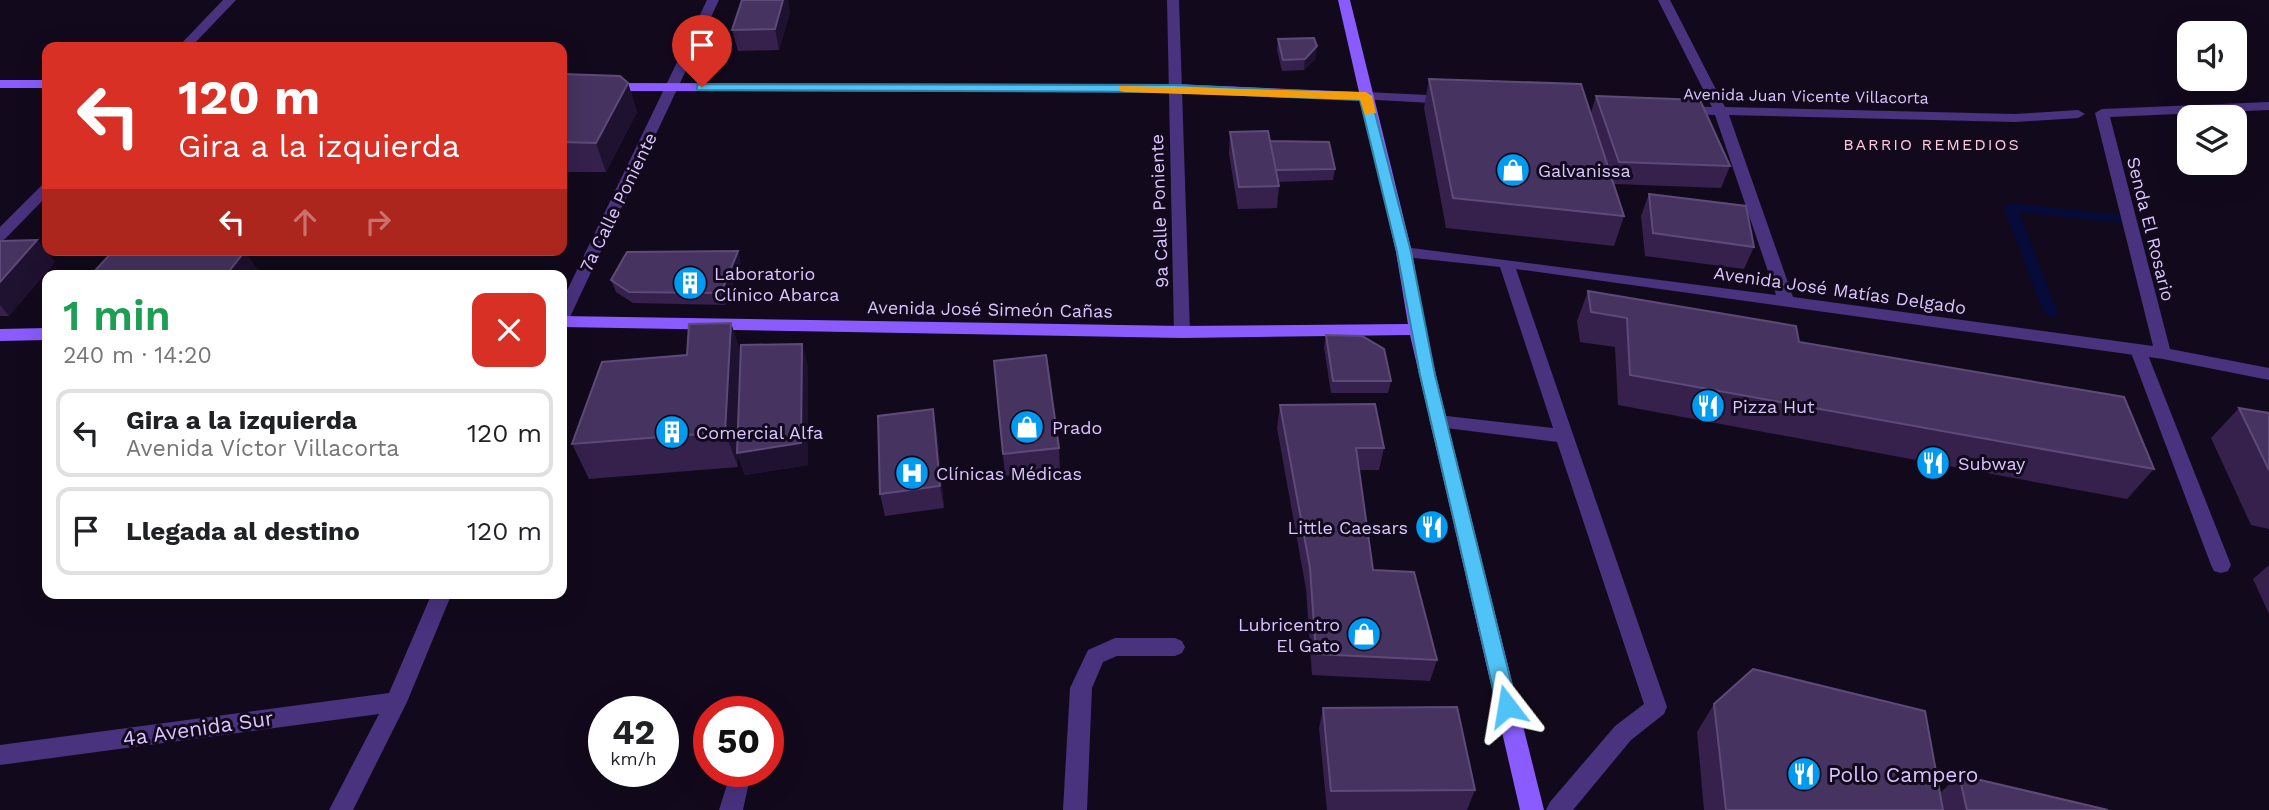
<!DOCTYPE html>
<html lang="es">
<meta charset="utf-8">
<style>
:root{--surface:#fff;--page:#f2f2f2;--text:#202124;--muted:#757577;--line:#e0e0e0}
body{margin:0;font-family:"Work Sans",sans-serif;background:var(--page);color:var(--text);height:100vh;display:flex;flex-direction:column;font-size:26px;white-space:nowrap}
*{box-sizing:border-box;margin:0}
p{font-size:23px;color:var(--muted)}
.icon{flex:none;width:38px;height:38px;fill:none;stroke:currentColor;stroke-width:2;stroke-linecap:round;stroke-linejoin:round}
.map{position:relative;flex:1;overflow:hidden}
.details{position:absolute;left:42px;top:270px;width:525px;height:329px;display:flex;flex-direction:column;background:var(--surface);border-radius:14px;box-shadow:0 7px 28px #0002}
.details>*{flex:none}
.top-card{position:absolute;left:42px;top:42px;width:525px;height:214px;border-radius:14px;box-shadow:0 7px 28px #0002;background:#d93025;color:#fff;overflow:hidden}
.controls{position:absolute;left:2177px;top:21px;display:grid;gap:14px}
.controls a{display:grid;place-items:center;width:70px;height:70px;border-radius:14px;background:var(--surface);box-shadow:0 7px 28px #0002;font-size:35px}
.speed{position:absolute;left:588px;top:696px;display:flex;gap:14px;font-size:35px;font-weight:700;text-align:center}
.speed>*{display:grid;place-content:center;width:91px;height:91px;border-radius:50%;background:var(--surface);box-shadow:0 7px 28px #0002;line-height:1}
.speed small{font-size:18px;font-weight:400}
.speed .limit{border:10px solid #d22;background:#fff;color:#111}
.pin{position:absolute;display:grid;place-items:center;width:60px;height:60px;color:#fff;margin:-72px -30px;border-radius:50% 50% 50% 0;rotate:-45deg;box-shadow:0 0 7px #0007}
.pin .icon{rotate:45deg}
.me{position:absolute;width:77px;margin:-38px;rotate:346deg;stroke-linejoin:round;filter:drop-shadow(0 0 5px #0008)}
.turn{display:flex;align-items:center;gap:24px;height:147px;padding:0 21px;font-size:32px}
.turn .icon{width:91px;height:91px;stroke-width:2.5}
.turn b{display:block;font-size:49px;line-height:60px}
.lanes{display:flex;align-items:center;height:66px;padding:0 21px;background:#0003;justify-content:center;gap:35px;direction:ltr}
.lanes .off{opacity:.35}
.round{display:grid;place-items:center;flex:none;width:74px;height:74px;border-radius:14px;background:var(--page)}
.summary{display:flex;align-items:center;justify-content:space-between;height:119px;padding:0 21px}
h1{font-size:42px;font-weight:600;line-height:52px;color:#1e9e55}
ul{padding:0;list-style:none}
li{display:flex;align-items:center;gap:21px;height:88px;margin:0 14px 10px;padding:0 7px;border:4px solid var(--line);border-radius:14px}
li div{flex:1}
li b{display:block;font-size:26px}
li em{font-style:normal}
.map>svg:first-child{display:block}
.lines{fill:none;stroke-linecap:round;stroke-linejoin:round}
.stream{fill:#060b39;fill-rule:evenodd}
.lane{fill:#49327e;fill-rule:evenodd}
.street{fill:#49327e;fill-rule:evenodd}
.secondary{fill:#8a5cff;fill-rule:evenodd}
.wall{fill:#35214c}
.shaded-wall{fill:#1f1130}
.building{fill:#46335f;stroke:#5e4a78;stroke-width:2}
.route{fill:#4fc3f7;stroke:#337fa1;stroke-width:2}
.slow{fill:#f59e0b}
.labels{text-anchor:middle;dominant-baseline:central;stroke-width:6;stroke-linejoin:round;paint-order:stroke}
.far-street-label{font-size:16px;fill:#dbc5ff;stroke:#120a1c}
.far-neighbourhood-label{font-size:16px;letter-spacing:2px;fill:#ffc7dc;stroke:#120a1c}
.poi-label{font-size:18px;fill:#dbc5ff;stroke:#120a1c;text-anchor:start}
.street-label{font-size:18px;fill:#dbc5ff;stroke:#120a1c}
.near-street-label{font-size:21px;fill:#dbc5ff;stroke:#120a1c}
.near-poi-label{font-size:21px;fill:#dbc5ff;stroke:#120a1c;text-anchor:start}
</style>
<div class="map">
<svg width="2269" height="810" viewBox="0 0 2269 810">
<rect width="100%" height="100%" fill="#120a1c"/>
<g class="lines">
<!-- stream -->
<path class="stream" d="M2010 203 2122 215 2129 219 2122 223 2019 212 2058 313 2056 316 2051 318 2044 313 2003 207Z"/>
<!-- lane -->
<path class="lane" d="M2138 344 2146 350 2231 565 2228 571 2221 573 2214 571 2211 565 2130 350Z"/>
<!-- street -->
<path class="street" d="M223 0H236L191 47H178Z
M707 0H719L570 317 562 322V301Z
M1167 0H1179L1190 332 1182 338 1174 332Z
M1658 0H1670L1725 107 2015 114 2078 110 2085 114 2078 118 2015 122 1729 115 1793 297 2153 346 2095 113 2102 109 2269 102V110L2110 117 2170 349 2269 368V380L2163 359 1516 269 1667 707 1664 714 1631 740 1573 810H1546L1550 802 1615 726 1644 704 1557 442 1438 427 1429 421 1438 415 1553 428 1500 267 1404 257 1396 252 1404 247 1776 295 1715 115 1683 114 1676 110 1683 106 1712 107Z
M1365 92 1449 96 1456 100 1449 104 1360 99V93Z
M47 184V196L5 239 0 241V227L42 185Z
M432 593H452L407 702 353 810H329L379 714 0 765V745L389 693Z
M1115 638H1175L1182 641 1185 647 1182 653 1175 656H1117L1103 662 1092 688 1087 810H1063L1070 688 1088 650Z
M739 772 746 775 749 782 743 810H719L730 775Z"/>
<!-- secondary -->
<path class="secondary" d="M1338 0H1350L1412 252 1425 329 1447 421 1544 810H1520L1410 335 1182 338 562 327V316L1182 326 1408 324 1396 252 1361 100 1174 92 562 91V83L1174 84 1359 92Z
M0 80H47V88H0Z
M47 328V340L0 341V329Z"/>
</g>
<!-- wall -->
<path class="wall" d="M790 12 779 50 738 51 732 30Z
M1278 39 1316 58 1304 70 1282 71 1277 50Z
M562 74 628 83 637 112 606 172H562Z
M1429 79 1591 113 1596 96 1730 166 1721 188 1614 184 1624 216 1614 246 1446 228 1424 108Z
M1230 132 1270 141 1335 169 1333 180 1278 182 1279 186 1277 208 1238 209 1229 154Z
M1649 194 1754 247 1744 269 1645 256 1641 216Z
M37 240 55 262 9 316H0V241Z
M741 263 725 305 633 303 616 292 611 280Z
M1588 291 1799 342 2154 469 2127 499 1618 405 1615 347 1580 342 1577 321Z
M731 323 741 354 808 366V465L745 475 738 456V467L589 479 572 444 687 355Z
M1326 335 1391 381 1388 393H1331L1324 347Z
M994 361 1059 448 1060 470 1005 476Z
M1280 405 1384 448 1379 470H1359L1373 570 1437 660 1430 681 1312 675 1306 589 1277 428Z
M2239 408 2269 413V529L2251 525 2211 438Z
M937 431 944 508 885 516 880 494Z
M2269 565V614L2253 579Z
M1714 704 1940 793 1959 775 2108 810H1704L1697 732Z
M1323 708 1475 790 1467 810H1327L1319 728Z"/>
<!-- shaded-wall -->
<path class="shaded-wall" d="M783 0H788L790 12 779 50 775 29Z
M1317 46 1316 58 1304 70 1305 59Z
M628 83 637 112 606 172 596 143Z
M37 240 55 262 9 316 0 305V282Z
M192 250H224L207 274 191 251Z
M245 251 260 273 259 275H226Z
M738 251 741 263 725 305 721 293Z
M731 323 742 358 802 344 808 366V465L745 475 738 456V467L725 432Z
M933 409 937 431 944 508 940 486Z"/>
<!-- building -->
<path class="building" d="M742 0H783L775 29 732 30Z
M1314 38 1317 46 1305 59 1283 60 1278 39Z
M562 74 620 76 628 83 596 143 562 142Z
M1429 79 1581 84 1624 216 1453 198Z
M1596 96 1700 100 1730 166 1619 162Z
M1268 131 1279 186 1239 187 1230 132Z
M1270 141 1329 142 1335 169 1276 170Z
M1649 194 1746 206 1754 247 1653 233Z
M37 240 0 282V241Z
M114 250H192L191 251H245L226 275H91Z
M738 251 721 293 629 292 611 280 627 252Z
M1588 291 1796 326 1799 342 2124 397 2154 469 1630 375 1627 318 1591 312Z
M731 323 725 432 572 444 602 362 687 355 689 324Z
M1326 335 1362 336 1384 349 1391 381H1333Z
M802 344 801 443 737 453 741 345Z
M1046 355 1059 448 1003 454 994 361Z
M1375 404 1384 448H1356L1373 570 1414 572 1437 660 1316 654 1310 568 1280 405Z
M2239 408 2269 413V470Z
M933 409 940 486 880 494 878 416Z
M1753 669 1925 711 1943 810H1726L1714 704Z
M1457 707 1475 790 1331 791 1323 708Z
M1959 775 2108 810H1967Z"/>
<!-- route -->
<path class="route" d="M702 84 1174 85 1370 94 1411 252 1435 375 1517 706 1514 712 1507 715 1500 712 1497 706 1420 375 1397 252 1360 100 1174 92 697 90V85Z"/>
<!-- slow -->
<path class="slow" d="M1120 86 1366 92 1372 96 1376 113 1365 115 1360 100 1125 92 1120 91Z"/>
<!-- icons -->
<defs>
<g id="shop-disc" transform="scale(1.75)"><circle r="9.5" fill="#009af0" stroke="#120a1c"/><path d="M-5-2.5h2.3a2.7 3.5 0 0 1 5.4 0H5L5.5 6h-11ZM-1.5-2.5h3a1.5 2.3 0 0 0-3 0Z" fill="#fff"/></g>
<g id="building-disc" transform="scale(1.75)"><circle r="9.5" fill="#009af0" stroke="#120a1c"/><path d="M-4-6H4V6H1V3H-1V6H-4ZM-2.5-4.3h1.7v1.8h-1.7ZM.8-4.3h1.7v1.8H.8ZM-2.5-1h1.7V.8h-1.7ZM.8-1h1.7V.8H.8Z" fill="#fff"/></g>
<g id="restaurant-disc" transform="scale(1.75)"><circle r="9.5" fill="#009af0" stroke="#120a1c"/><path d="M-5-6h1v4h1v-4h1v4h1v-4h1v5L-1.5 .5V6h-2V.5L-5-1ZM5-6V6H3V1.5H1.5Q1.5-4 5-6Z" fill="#fff"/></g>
<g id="hospital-disc" transform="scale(1.75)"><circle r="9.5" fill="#009af0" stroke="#120a1c"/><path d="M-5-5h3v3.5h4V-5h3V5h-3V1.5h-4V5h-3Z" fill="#fff"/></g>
</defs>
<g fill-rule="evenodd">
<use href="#shop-disc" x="1513" y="170"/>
<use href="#building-disc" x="690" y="283"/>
<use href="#restaurant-disc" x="1708" y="406"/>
<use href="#shop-disc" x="1027" y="427"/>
<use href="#building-disc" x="672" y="432"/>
<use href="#restaurant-disc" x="1933" y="463"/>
<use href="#hospital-disc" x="912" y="473"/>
<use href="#restaurant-disc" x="1432" y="527"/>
<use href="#shop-disc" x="1364" y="634"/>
<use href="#restaurant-disc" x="1804" y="774"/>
</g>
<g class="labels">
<!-- far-street labels -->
<g class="far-street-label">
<text transform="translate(1806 96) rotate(1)">Avenida Juan Vicente Villacorta</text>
</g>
<!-- far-neighbourhood labels -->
<g class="far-neighbourhood-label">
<text x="1932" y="144">BARRIO REMEDIOS</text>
</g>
<!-- poi labels -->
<g class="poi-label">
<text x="1538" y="170">Galvanissa</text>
<text x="714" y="273">Laboratorio<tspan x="714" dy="21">Clínico Abarca</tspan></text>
<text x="1732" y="406">Pizza Hut</text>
<text x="1052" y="427">Prado</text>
<text x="696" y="432">Comercial Alfa</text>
<text x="1958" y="463">Subway</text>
<text x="936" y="473">Clínicas Médicas</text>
<text x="1408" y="527" text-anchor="end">Little Caesars</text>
<text x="1340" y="624" text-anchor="end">Lubricentro<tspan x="1340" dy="21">El Gato</tspan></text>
</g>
<!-- street labels -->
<g class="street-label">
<text transform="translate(618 202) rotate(-64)">7a Calle Poniente</text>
<text transform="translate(1159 211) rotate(-92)">9a Calle Poniente</text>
<text transform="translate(2151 229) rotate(76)">Senda El Rosario</text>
<text transform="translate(1840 290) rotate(8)">Avenida José Matías Delgado</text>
<text transform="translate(990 309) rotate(1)">Avenida José Simeón Cañas</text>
</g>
<!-- near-street labels -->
<g class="near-street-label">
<text transform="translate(198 728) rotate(-8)">4a Avenida Sur</text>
</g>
<!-- near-poi labels -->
<g class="near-poi-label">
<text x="1828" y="774">Pollo Campero</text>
</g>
</g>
</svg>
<div class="controls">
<a><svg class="icon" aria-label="sound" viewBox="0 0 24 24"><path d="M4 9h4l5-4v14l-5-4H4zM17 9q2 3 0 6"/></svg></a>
<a><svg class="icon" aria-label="layers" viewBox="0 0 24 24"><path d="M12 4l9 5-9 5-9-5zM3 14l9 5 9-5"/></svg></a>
</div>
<div class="speed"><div>42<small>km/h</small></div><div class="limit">50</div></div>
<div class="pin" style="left:702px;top:87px;background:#d93025"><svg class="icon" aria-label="arrive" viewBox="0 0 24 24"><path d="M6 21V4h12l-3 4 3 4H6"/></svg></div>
<svg class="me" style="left:1507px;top:706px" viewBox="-20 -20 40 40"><path d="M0-17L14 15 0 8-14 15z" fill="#4fc3f7" stroke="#fff" stroke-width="4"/></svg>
<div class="top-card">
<div class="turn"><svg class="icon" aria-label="left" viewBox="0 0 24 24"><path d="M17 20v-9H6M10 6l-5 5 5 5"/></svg><div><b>120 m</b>Gira a la izquierda</div></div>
<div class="lanes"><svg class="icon" aria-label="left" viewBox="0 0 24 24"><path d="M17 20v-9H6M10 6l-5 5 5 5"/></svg><svg class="icon off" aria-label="ahead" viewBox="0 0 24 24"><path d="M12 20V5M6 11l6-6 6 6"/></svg><svg class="icon off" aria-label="right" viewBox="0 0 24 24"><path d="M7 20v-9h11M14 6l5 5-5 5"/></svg></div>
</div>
<section class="details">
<div class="summary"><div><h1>1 min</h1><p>240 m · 14:20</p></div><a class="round" style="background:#d93025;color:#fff"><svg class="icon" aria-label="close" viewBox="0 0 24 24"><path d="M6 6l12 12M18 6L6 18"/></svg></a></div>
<ul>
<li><svg class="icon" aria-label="left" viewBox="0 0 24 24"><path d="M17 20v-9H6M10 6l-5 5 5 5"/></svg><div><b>Gira a la izquierda</b><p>Avenida Víctor Villacorta</p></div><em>120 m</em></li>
<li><svg class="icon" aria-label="arrive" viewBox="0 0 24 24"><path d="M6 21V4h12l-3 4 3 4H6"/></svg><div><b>Llegada al destino</b></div><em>120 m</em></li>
</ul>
</section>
</div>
